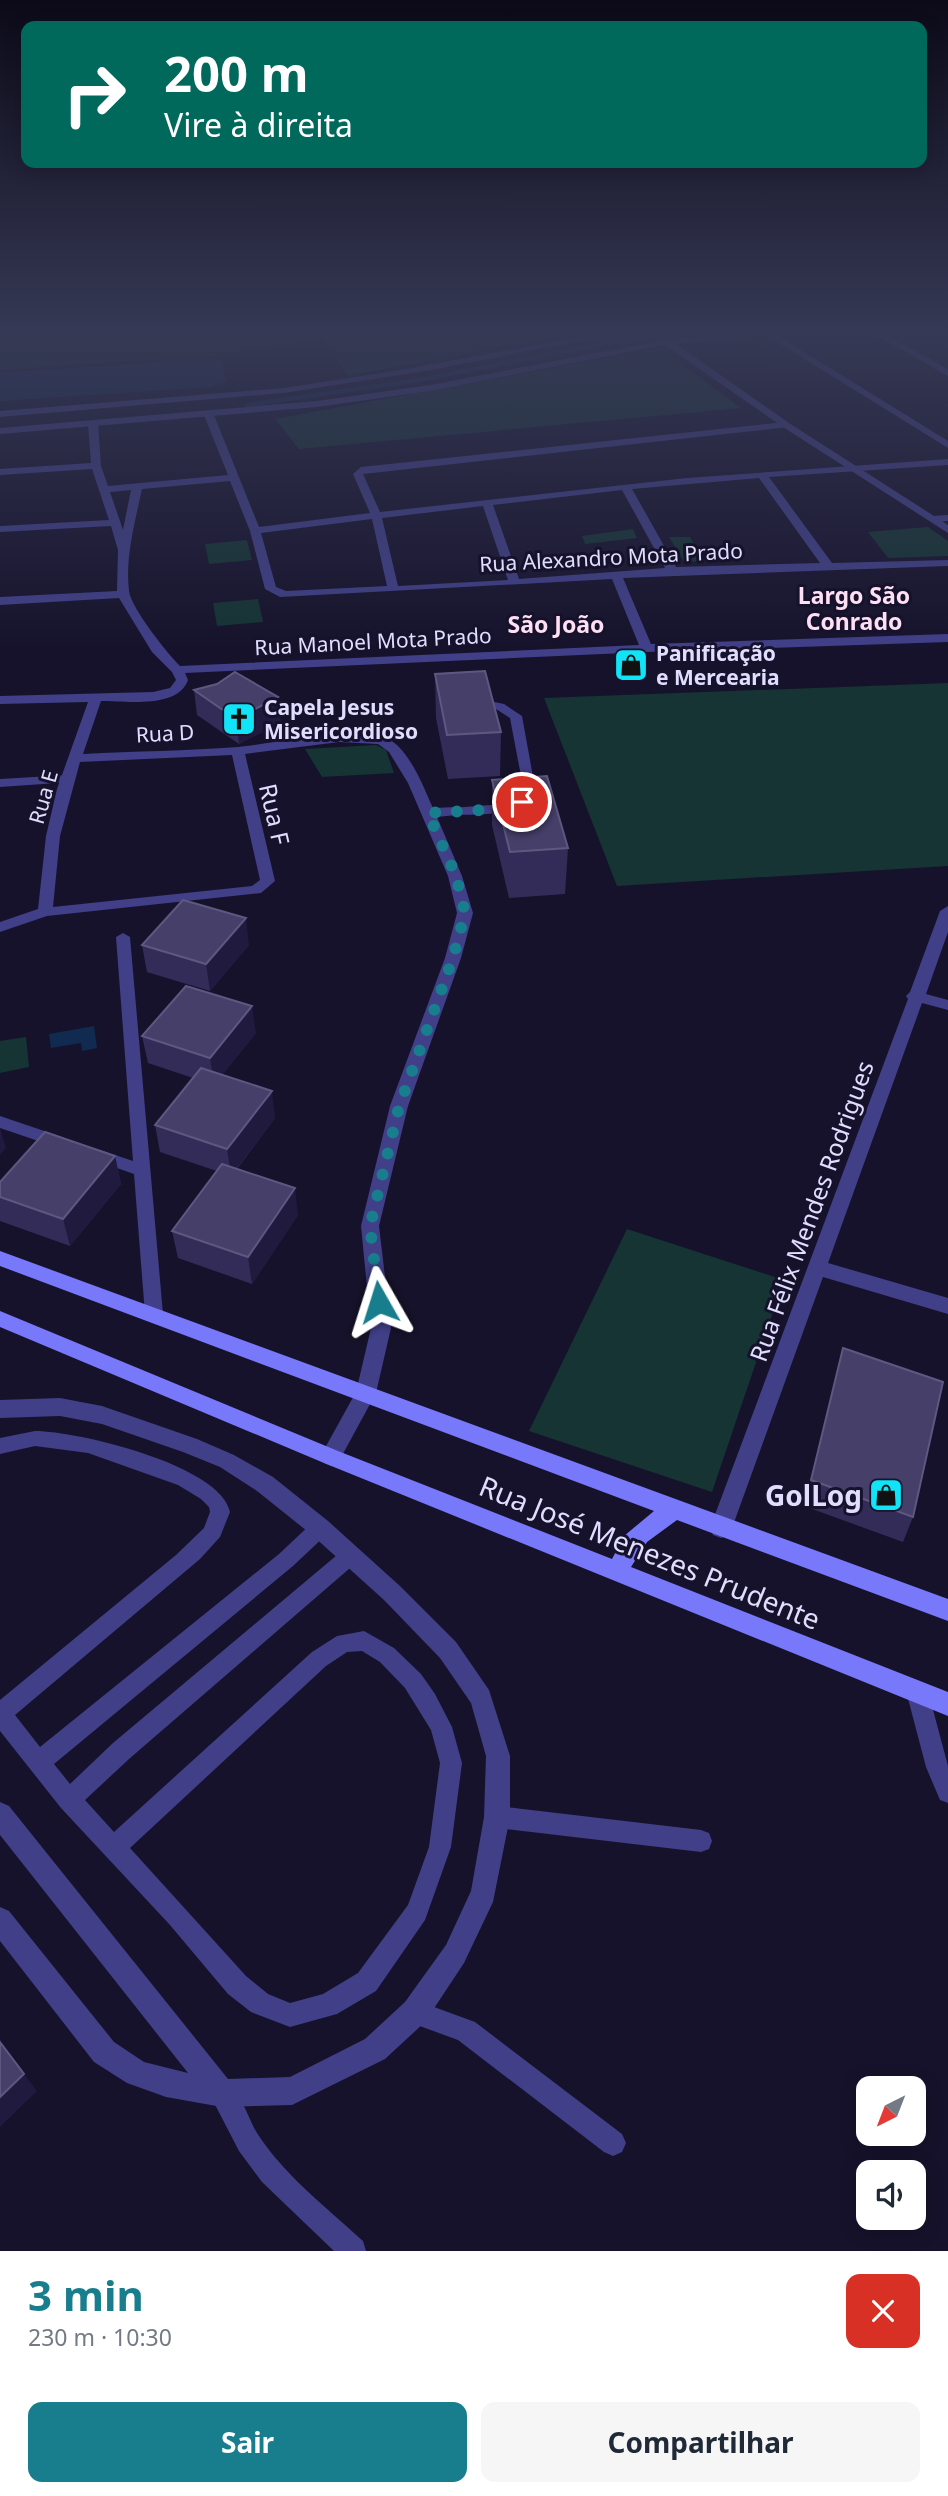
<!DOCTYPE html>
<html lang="pt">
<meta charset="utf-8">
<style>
:root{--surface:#fff;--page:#f6f6f7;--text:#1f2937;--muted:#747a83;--accent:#187d8d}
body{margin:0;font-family:"Noto Sans",sans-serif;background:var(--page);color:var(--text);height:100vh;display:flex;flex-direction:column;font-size:26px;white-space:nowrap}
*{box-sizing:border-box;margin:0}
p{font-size:23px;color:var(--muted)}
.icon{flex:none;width:38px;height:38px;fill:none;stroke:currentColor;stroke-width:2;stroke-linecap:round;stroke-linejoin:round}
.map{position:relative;height:2251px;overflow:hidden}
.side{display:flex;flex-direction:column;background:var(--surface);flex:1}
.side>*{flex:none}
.guide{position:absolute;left:21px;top:21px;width:906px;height:147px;border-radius:14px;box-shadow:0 4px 18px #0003;background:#00695c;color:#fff;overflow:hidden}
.needle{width:46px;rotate:222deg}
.fabs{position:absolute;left:856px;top:2076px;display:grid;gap:14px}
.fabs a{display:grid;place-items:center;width:70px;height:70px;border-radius:14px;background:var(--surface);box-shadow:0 4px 18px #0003;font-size:35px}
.pin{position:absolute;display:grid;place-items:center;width:60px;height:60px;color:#fff;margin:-30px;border:4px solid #fff;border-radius:50%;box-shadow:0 2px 7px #0007}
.me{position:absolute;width:77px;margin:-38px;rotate:354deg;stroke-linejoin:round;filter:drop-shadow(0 0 5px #0008)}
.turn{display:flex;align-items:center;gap:24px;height:147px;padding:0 28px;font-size:32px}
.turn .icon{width:91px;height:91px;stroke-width:2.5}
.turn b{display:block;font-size:49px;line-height:60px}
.round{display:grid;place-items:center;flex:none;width:74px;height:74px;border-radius:14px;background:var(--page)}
.overview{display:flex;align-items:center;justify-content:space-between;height:119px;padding:0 28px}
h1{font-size:42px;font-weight:700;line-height:52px;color:var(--accent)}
.action{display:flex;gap:14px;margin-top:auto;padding:14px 28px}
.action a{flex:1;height:80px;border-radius:14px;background:var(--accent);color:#fff;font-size:28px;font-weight:700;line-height:80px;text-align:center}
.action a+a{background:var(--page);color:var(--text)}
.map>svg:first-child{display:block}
.green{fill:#153433}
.water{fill:#112a50}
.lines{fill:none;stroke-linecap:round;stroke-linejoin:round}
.stream{stroke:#112a50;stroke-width:4.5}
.service{fill:#403f88;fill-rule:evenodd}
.minor{fill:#403f88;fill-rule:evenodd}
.tertiary{fill:#403f88;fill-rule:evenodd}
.secondary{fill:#7878fa;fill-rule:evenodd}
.wall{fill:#342c58}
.shaded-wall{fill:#201a3e}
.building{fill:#463f69;stroke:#5e5881;stroke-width:2}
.route{stroke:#187d8d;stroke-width:12;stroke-dasharray:0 21.6}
.labels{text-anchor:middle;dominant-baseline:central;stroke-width:6;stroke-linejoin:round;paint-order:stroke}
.far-street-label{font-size:21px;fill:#e0ddfe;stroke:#16122b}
.far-poi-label{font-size:21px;font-weight:bold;fill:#e0ddfe;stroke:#16122b;text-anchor:start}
.far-quarter-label{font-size:23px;font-weight:bold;fill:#fedff3;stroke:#16122b}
.street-label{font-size:24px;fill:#e0ddfe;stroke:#16122b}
.near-poi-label{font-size:28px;font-weight:bold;fill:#e0ddfe;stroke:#16122b;text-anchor:end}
.near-street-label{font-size:28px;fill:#e0ddfe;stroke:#16122b}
</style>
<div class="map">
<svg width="948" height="2251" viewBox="0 0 948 2251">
<rect width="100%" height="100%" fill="#16122b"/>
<!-- green -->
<path class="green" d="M0 335H561L347 376 322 338 226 355 0 370Z
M661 348 741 408 299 449 275 419Z
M928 527 948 541V556L888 558 868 532Z
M633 529 637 538 585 544 582 536Z
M669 537H690L703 561 684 562Z
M247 540 252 560 209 564 205 544Z
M258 599 263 622 217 626 213 603Z
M948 683V866L617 886 544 698Z
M376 745 386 750 394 773 322 777 305 749Z
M26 1037 29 1067 0 1073V1041Z
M627 1229 784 1280 712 1492 529 1431Z"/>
<!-- water -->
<path class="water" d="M210 358 222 361 226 382 210 387 0 401V373Z
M94 1026 97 1048 82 1051 81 1043 51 1048 49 1034Z"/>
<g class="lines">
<!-- stream -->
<path class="stream" d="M247 405 414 381 624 340 665 335"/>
<!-- service -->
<path class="service" d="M475 698 504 704 522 716 536 793C516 817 484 814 456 815L452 814V808L503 804 524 792 510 718 496 709 471 703 469 701Z
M68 775 72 776V782L0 787V779Z
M123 933 130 937 163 1314 160 1319 154 1321 148 1319 145 1314 134 1174 91 1159 89 1155 97 1149 133 1161 116 937Z
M0 1116 65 1138 67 1142 59 1148 0 1128Z
M35 1431C77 1431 221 1465 230 1512L220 1537 200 1559 15 1715 40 1747 279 1554 313 1522 320 1519 327 1522 330 1528 327 1534 293 1566 54 1764 70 1784 113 1743 343 1550 350 1547 357 1550 360 1556 357 1562 129 1759 85 1800 114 1832 312 1652 337 1636 364 1631 394 1648 421 1674 435 1694 452 1727 462 1763 451 1847 425 1920 376 1991 337 2014 290 2027 251 2012 228 1994 170 1925 61 1808 0 1731V1700L176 1555 204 1528 210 1512 209 1507 201 1499 178 1485 88 1453 35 1446 0 1454V1438ZM362 1651 380 1662 405 1688 431 1730 440 1763 429 1847 408 1905 358 1973 323 1994 290 2003 268 1994 246 1976 130 1848 326 1666 347 1652Z
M917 1681 925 1684 928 1691 948 1766V1803L940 1800 926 1767 906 1691 909 1684Z
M497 1806 701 1830 709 1833 712 1841 709 1849 701 1852 497 1828 489 1825 486 1817 489 1809Z
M415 2000 475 2022 622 2134 626 2143 622 2152 613 2156 604 2152 458 2040 406 2021 403 2012 406 2003Z
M222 2080C240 2088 247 2116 257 2133 284 2175 326 2207 363 2241L366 2251H334L262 2182 239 2151 209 2093 213 2084Z"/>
<!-- minor -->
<path class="minor" d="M766 335H777L948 441V448Z
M876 335H887L948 369V376Z
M209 412 214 415 259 527 370 513 353 474 361 467 786 422 789 423V427L363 474 380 512 687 478 948 459V465L769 477 832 563 948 560V566L623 578 651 644 948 634V642L647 652 185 673 188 680C178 709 126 701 101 701L83 754C135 751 187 751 238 747 270 744 361 725 387 738 410 750 423 786 433 808L456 807 463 811 456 815 437 817 462 876 473 913 461 958 408 1106 379 1226 391 1328 376 1393 338 1463 331 1466 324 1463 320 1457 356 1392 371 1328 361 1226 390 1106 445 958 457 913 448 876 408 783 389 752 378 744 339 742 245 754 275 881 261 893 47 916 0 932V922L38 909 46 836 57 789 88 702 0 704V696L153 692 170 688 176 680 172 672 152 652 119 598 0 605V597L117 591 118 550 111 526 0 532V526L109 520 92 469 0 475V469L91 463 88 424 93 421 98 424 101 466 108 486 228 475 204 415ZM759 478 820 563 676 567 632 489ZM230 481 250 531 265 589 280 597 612 579 639 645 180 666C167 653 131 608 129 591 125 557 135 522 142 489ZM131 490 123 530 110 492ZM622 490 665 568 519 579 493 505ZM483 506 508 580 398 586 382 518ZM372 519 387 586 286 591 276 587 261 533ZM232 755 260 880 252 886 53 907 60 836 80 762Z
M948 515V521L932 522 927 519 932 516Z
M948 906V932L926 994 948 1000V1010L922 1003 828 1263 948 1298V1314L823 1277 732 1528 729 1535 721 1538 713 1535 710 1528 908 999 906 996 910 992 940 911Z
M60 1398 102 1406 197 1439 234 1455 273 1477 328 1521 400 1586 456 1642 489 1690 510 1756V1817L493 1902 464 1963 425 2022 385 2059 292 2105 222 2107 166 2097 127 2083 94 2062 0 1941V1907L9 1911 114 2042 144 2062 188 2073 0 1835V1802L9 1806 228 2079 290 2077 365 2039 405 2002 446 1945 471 1891 484 1817 486 1756 471 1703 440 1658 384 1600 312 1535 257 1491 220 1467 183 1452 102 1424 60 1416 0 1418V1400Z"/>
<!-- tertiary -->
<path class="tertiary" d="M591 335H612L431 370 284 393 0 417V411L284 388 395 371Z
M721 335H767L676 344 789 423 948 525V533L783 427 665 345 430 391 317 407 0 434V428L317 401 430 385 660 341 663 336 669 339Z"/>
<!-- secondary -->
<path class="secondary" d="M0 1251 948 1599V1621L677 1520 647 1542 631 1567 948 1692V1716L324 1463 0 1327V1311L338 1451 612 1559 624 1536 654 1511 0 1266Z"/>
</g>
<!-- wall -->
<path class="wall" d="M435 674 501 732 500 776 448 779 436 718Z
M194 690 281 722 239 744 197 715Z
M492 780 568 848 565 894 509 898 492 825Z
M142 945H249L210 991 147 972Z
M256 1033 222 1075 275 1118 237 1169 298 1215 252 1284 178 1258 172 1231 217 1171 160 1152 155 1125 193 1078 148 1063 142 1036Z
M115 1156 121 1184 70 1246 0 1221V1182Z
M843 1348 913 1517 903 1542 804 1506Z"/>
<!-- shaded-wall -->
<path class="shaded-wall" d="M278 697 281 722 239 744 236 719Z
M246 918 249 945 210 991 206 964Z
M252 1006 256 1033 214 1085 210 1058Z
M272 1091 275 1118 231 1176 227 1149Z
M0 1128 6 1148 0 1155Z
M115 1156 121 1184 70 1246 63 1219Z
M295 1188 298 1215 252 1284 248 1257Z
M24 2074 37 2091 0 2127V2097Z"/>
<!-- building -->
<path class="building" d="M485 671 501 732 447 735 435 674Z
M235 672 278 697 236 719 194 690 217 684Z
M547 776 568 848 510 852 492 780Z
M183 900 246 918 206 964 142 945Z
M186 986 252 1006 210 1058 142 1036Z
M201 1068 272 1091 227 1149 155 1125Z
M45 1132 115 1156 63 1219 0 1197V1182Z
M222 1164 295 1188 248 1257 172 1231Z
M843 1348 943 1382 913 1517 811 1480Z
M0 2042 24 2074 0 2097Z"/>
<!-- sky -->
<linearGradient id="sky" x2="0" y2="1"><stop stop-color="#0c0a18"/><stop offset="0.51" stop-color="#363955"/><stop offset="1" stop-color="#363955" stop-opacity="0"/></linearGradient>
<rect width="948" height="651" fill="url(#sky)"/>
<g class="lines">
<!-- route -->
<path class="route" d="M379 1302 370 1226 399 1107 453 958 465 913 456 876 428 813 500 809 522 802"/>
</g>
<!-- icons -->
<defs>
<g id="shop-square" transform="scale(1.75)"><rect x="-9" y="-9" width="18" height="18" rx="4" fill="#10e4f6" stroke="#16122b"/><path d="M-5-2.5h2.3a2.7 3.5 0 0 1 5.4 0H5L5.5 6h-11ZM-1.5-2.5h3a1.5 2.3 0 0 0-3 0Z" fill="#111"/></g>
<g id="church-square" transform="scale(1.75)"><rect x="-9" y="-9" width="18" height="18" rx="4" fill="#10e4f6" stroke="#16122b"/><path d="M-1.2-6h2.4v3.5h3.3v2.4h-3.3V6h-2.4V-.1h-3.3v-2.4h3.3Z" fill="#111"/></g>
</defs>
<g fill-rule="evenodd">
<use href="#shop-square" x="631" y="665"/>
<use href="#church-square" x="239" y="719"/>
<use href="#shop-square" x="886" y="1495"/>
</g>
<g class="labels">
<!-- far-street labels -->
<g class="far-street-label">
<text transform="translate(611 557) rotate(-3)">Rua Alexandro Mota Prado</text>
<text transform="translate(373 641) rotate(-3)">Rua Manoel Mota Prado</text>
<text transform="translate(165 733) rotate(-3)">Rua D</text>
<text transform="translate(43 797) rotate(-74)">Rua E</text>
</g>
<!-- far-poi labels -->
<g class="far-poi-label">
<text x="656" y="653">Panificação<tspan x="656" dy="24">e Mercearia</tspan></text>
<text x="264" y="707">Capela Jesus<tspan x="264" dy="24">Misericordioso</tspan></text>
</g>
<!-- far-quarter labels -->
<g class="far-quarter-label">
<text x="854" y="595">Largo São<tspan x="854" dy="26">Conrado</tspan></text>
<text x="556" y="624">São João</text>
</g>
<!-- street labels -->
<g class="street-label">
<text transform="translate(275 814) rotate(77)">Rua F</text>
<text transform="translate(811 1211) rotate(-70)">Rua Félix Mendes Rodrigues</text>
</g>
<!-- near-poi labels -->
<g class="near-poi-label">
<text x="862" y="1495">GolLog</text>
</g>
<!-- near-street labels -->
<g class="near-street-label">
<text transform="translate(650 1552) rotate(22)">Rua José Menezes Prudente</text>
</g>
</g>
</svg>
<div class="fabs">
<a><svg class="needle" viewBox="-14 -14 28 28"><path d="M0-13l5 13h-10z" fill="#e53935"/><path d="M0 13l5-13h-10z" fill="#747a83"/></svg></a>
<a><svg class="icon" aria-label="sound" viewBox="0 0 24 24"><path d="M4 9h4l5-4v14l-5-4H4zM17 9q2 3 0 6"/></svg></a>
</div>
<div class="pin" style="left:522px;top:802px;background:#d93025"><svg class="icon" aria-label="arrive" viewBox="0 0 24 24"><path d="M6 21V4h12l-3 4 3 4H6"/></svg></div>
<svg class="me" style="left:379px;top:1302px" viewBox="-20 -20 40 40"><path d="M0-17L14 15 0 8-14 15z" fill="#187d8d" stroke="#fff" stroke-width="4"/></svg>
<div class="guide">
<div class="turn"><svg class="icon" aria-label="right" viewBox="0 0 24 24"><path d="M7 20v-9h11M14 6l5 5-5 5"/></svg><div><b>200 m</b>Vire à direita</div></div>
</div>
</div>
<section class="side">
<div class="overview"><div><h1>3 min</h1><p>230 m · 10:30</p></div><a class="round" style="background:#d93025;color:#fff"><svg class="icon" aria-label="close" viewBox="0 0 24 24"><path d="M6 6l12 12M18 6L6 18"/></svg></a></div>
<div class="action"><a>Sair</a><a>Compartilhar</a></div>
</section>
